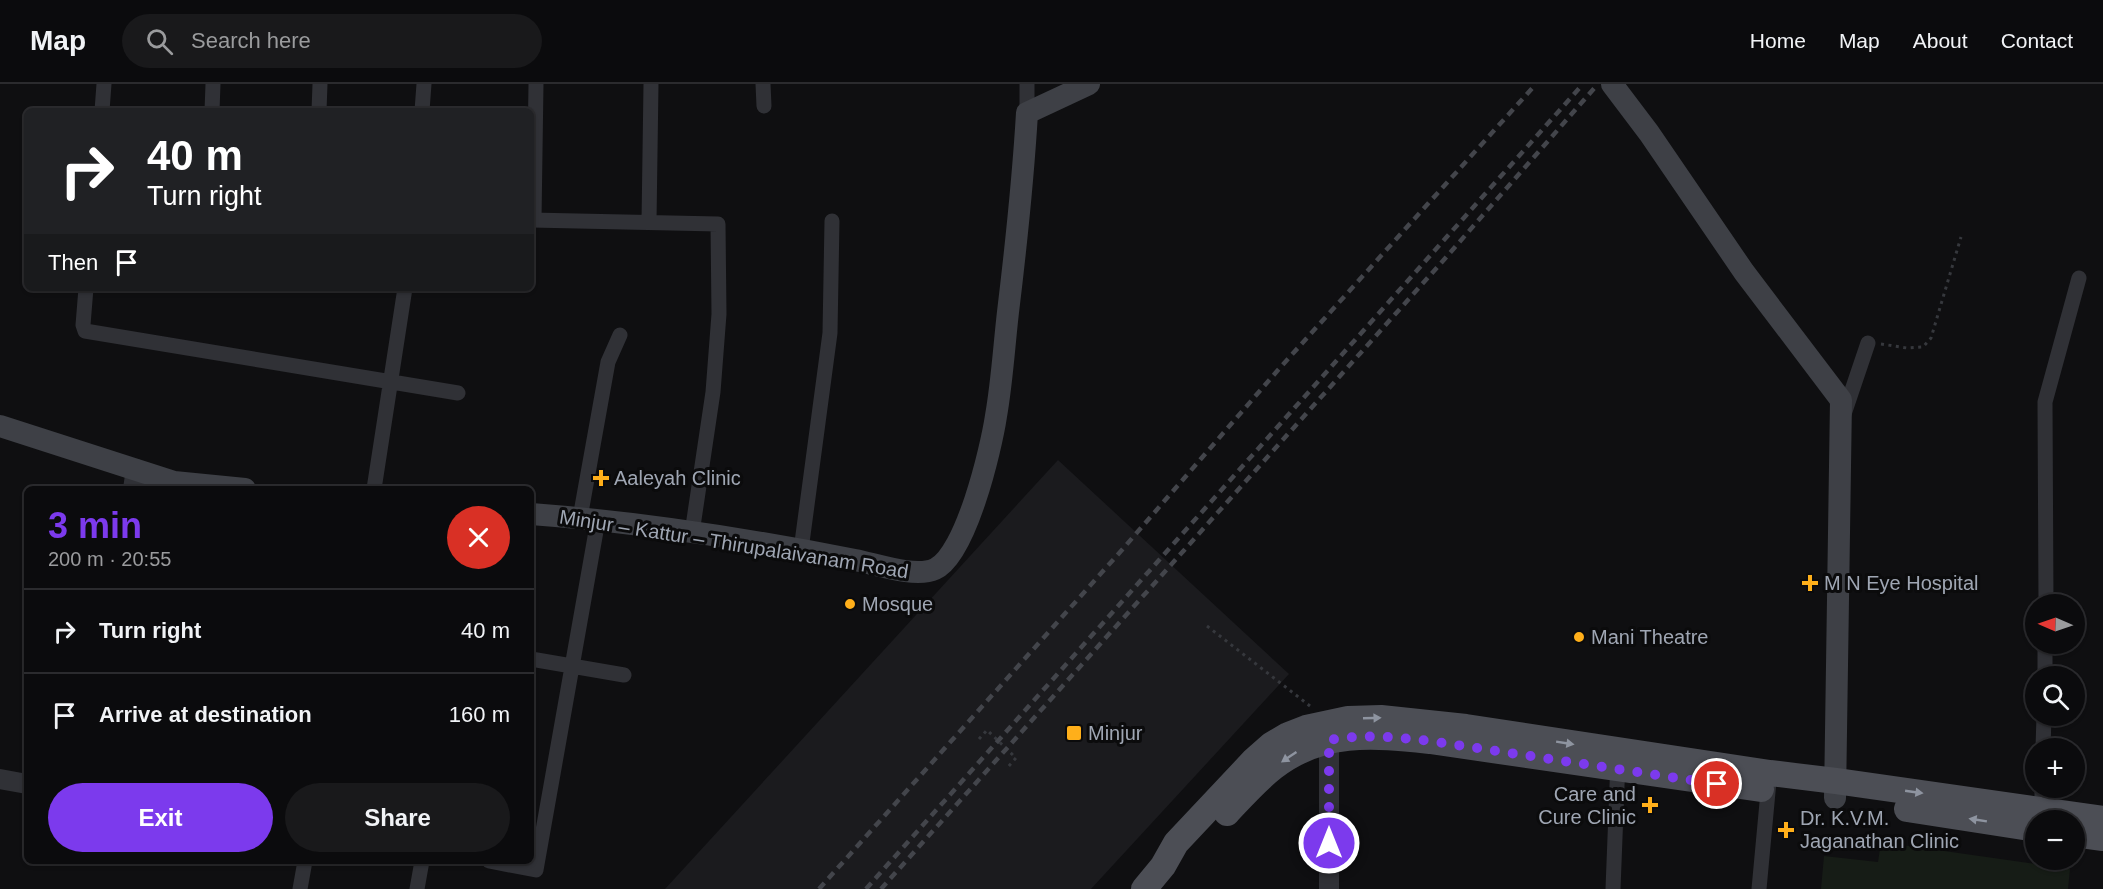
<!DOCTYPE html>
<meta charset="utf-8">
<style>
:root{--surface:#0b0b0d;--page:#19191b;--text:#f1f3f6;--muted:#9a9b9d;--line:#2b2b2e;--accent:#7c3aed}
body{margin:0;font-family:Arial,sans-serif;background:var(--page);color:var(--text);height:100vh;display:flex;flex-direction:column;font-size:22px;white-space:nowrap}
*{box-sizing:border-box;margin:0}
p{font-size:20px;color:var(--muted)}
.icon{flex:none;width:33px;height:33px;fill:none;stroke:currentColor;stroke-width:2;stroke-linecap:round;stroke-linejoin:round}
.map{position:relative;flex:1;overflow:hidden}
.drawer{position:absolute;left:24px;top:402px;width:510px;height:378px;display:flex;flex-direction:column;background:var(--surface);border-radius:9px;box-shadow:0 2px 4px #0004,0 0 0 2px var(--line)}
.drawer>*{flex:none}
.banner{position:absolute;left:24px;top:24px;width:510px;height:183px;border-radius:9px;box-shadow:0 2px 4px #0004,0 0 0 2px var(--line);background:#202124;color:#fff;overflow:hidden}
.needle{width:39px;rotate:272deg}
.tools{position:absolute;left:2025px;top:510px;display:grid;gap:12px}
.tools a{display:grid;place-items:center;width:60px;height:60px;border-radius:50%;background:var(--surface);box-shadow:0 2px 4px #0004,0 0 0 2px var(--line);font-size:30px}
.pin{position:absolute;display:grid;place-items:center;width:51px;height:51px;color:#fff;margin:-26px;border:3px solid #fff;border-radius:50%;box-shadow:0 2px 6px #0007}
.me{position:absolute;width:66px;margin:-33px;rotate:0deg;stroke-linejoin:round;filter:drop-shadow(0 0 4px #0008)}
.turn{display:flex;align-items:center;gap:21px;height:126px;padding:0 24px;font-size:27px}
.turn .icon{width:78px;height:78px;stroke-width:2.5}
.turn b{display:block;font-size:42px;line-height:51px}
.then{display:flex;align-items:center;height:57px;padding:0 24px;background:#0003;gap:12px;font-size:22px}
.round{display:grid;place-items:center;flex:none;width:63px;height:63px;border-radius:32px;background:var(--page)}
.summary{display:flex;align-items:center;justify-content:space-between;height:102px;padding:0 24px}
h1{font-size:36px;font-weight:700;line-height:45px;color:var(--accent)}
.action{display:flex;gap:12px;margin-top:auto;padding:12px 24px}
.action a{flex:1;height:69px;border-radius:36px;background:var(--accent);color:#fff;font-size:24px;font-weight:700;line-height:69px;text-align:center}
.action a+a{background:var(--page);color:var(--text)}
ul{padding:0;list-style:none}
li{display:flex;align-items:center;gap:18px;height:84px;padding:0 24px;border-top:2px solid var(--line)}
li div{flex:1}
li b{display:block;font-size:22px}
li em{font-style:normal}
header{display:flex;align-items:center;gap:36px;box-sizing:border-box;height:84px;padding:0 30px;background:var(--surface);border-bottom:2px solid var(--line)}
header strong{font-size:28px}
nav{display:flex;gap:33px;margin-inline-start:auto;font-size:21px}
.search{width:420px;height:54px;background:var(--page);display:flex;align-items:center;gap:15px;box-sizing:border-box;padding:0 21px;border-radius:33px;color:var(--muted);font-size:22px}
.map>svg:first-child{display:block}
.built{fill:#1b1b1e}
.pitch{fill:#161c16}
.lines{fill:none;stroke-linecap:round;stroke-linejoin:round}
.path{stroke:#36383d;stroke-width:3;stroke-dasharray:3 4.5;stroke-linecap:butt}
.minor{stroke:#303136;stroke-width:15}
.tertiary{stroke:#303136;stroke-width:20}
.secondary{stroke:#3e4046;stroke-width:22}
.primary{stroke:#4c4e55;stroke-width:26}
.rail{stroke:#43454b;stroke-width:4.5;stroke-dasharray:8 6;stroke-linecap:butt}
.oneway{fill:#8e94a0}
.route{stroke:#7c3aed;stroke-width:10;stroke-dasharray:0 18}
.poi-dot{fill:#ffaf1a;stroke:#0b0b0c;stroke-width:2}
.labels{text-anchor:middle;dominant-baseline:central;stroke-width:6;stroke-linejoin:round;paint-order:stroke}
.poi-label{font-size:20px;fill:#9fa6b3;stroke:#0b0b0c;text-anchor:start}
.street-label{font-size:20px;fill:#9fa6b3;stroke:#0b0b0c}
</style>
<header>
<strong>Map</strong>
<div class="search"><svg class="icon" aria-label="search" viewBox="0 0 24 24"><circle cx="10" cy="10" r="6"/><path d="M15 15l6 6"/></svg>Search here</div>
<nav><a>Home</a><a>Map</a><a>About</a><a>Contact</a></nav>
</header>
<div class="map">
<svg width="2103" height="805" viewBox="0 0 2103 805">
<rect width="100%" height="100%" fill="#0f0f11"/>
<!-- built -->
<path class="built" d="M1058 376 1289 590 1091 805H665Z"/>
<!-- pitch -->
<path class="pitch" d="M1881 758 2070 785 2068 805H1821L1824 772 1878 778Z"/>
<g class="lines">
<!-- path -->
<path class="path" d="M1881 260 1907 264 1923 263 1931 254 1961 153
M1207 542 1310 622
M979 655 987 646 1016 674 1007 684"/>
<!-- minor -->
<path class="minor" d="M763 0 764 22
M1027 0V29
M102 27 104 0
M212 27 213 0
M319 27 320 0
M422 27 424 0
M531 136 718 140 719 230 713 308 692 449
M534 136 536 0
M649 138 651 0
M86 204 83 241 85 247 458 309
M1844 330 1868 259
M374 405 405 204
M580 434 608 278 620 251
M801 466 830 249 832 137
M2046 520 2045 318 2079 194
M531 575 624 591
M2045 592V560
M2043 664 2044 632
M2042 727V704
M489 777 536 786 598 436
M300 805 305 777
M417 805 422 777
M1613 805 1618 676
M1759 805 1769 697"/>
<!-- tertiary -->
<path class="tertiary" d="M133 405 136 385
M0 695 27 700
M1329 805V643"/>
<!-- secondary -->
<path class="secondary" d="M1612 0 1649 49 1744 188 1841 316 1835 714
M0 342 174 398 245 405
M531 430C639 438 748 455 855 476 876 480 915 494 935 485 966 471 991 365 996 332 1002 298 1004 263 1008 228 1016 162 1023 96 1027 29L1089 0"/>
<!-- primary -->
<path class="primary" d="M1907 725 2036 745
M1227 729C1242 713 1257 696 1274 683 1322 646 1372 651 1430 657L1761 705
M2074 750 2103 754
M1144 805 1163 782 1176 759 1254 676 1271 661 1288 651 1306 644 1348 635 1381 634 1466 643 1770 689 1836 697 2103 735"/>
<!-- rail -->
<path class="rail" d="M819 805 1121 467 1278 286 1536 0
M866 805 1583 0
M881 805 1441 179 1598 0"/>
</g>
<!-- one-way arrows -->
<defs><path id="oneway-solid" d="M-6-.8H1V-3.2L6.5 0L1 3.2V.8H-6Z" transform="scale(1.5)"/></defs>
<g class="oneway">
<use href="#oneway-solid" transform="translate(1372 634) rotate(-2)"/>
<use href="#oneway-solid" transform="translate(1565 659) rotate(9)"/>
<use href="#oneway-solid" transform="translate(1289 673) rotate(146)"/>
<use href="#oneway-solid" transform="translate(1914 708) rotate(8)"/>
<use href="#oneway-solid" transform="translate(1978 736) rotate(-171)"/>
</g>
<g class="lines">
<!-- route -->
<path class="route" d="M1329 759V656C1363 650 1396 653 1430 657L1717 700"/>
</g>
<!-- markers -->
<g class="poi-dot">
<path d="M598 385h6v6h6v6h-6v6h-6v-6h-6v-6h6z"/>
<path d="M1807 490h6v6h6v6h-6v6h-6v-6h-6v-6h6z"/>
<circle cx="850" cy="520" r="6"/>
<circle cx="1579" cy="553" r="6"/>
<rect x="1066" y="641" width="16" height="16" rx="3"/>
<path d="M1647 712h6v6h6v6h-6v6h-6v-6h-6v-6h6z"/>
<path d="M1783 737h6v6h6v6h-6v6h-6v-6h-6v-6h6z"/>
</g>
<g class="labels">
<!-- poi labels -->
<g class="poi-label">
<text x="614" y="394">Aaleyah Clinic</text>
<text x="1824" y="499">M N Eye Hospital</text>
<text x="862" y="520">Mosque</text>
<text x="1591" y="553">Mani Theatre</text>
<text x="1088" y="649">Minjur</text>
<text x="1636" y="710" text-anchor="end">Care and<tspan x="1636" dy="23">Cure Clinic</tspan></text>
<text x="1800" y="734">Dr. K.V.M.<tspan x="1800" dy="23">Jaganathan Clinic</tspan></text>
</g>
<!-- street labels -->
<g class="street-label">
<text transform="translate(734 460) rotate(9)">Minjur – Kattur – Thirupalaivanam Road</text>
</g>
</g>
</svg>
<div class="tools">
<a><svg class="needle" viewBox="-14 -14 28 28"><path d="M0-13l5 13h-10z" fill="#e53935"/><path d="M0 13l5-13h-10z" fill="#9a9b9d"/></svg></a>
<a><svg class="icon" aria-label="search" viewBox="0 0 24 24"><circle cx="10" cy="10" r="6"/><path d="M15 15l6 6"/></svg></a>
<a>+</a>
<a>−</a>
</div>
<div class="pin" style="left:1717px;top:700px;background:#d93025"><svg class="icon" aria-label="arrive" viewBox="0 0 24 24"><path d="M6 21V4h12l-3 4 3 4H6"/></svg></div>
<svg class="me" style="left:1329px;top:759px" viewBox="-20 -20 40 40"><circle r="17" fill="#7c3aed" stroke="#fff" stroke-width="3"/><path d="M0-11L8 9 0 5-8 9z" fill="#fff"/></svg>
<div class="banner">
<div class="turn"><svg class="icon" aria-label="right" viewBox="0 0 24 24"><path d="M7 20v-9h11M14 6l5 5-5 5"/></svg><div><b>40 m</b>Turn right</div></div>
<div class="then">Then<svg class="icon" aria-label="arrive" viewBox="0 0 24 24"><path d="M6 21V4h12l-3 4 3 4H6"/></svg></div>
</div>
<section class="drawer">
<div class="summary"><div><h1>3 min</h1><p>200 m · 20:55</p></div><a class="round" style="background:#d93025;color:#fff"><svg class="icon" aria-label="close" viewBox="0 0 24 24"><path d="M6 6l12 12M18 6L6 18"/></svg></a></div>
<ul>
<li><svg class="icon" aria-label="right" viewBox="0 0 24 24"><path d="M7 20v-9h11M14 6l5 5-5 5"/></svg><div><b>Turn right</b></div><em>40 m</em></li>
<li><svg class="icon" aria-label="arrive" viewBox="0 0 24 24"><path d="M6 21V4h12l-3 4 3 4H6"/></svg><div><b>Arrive at destination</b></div><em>160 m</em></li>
</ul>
<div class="action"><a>Exit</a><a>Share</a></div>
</section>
</div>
